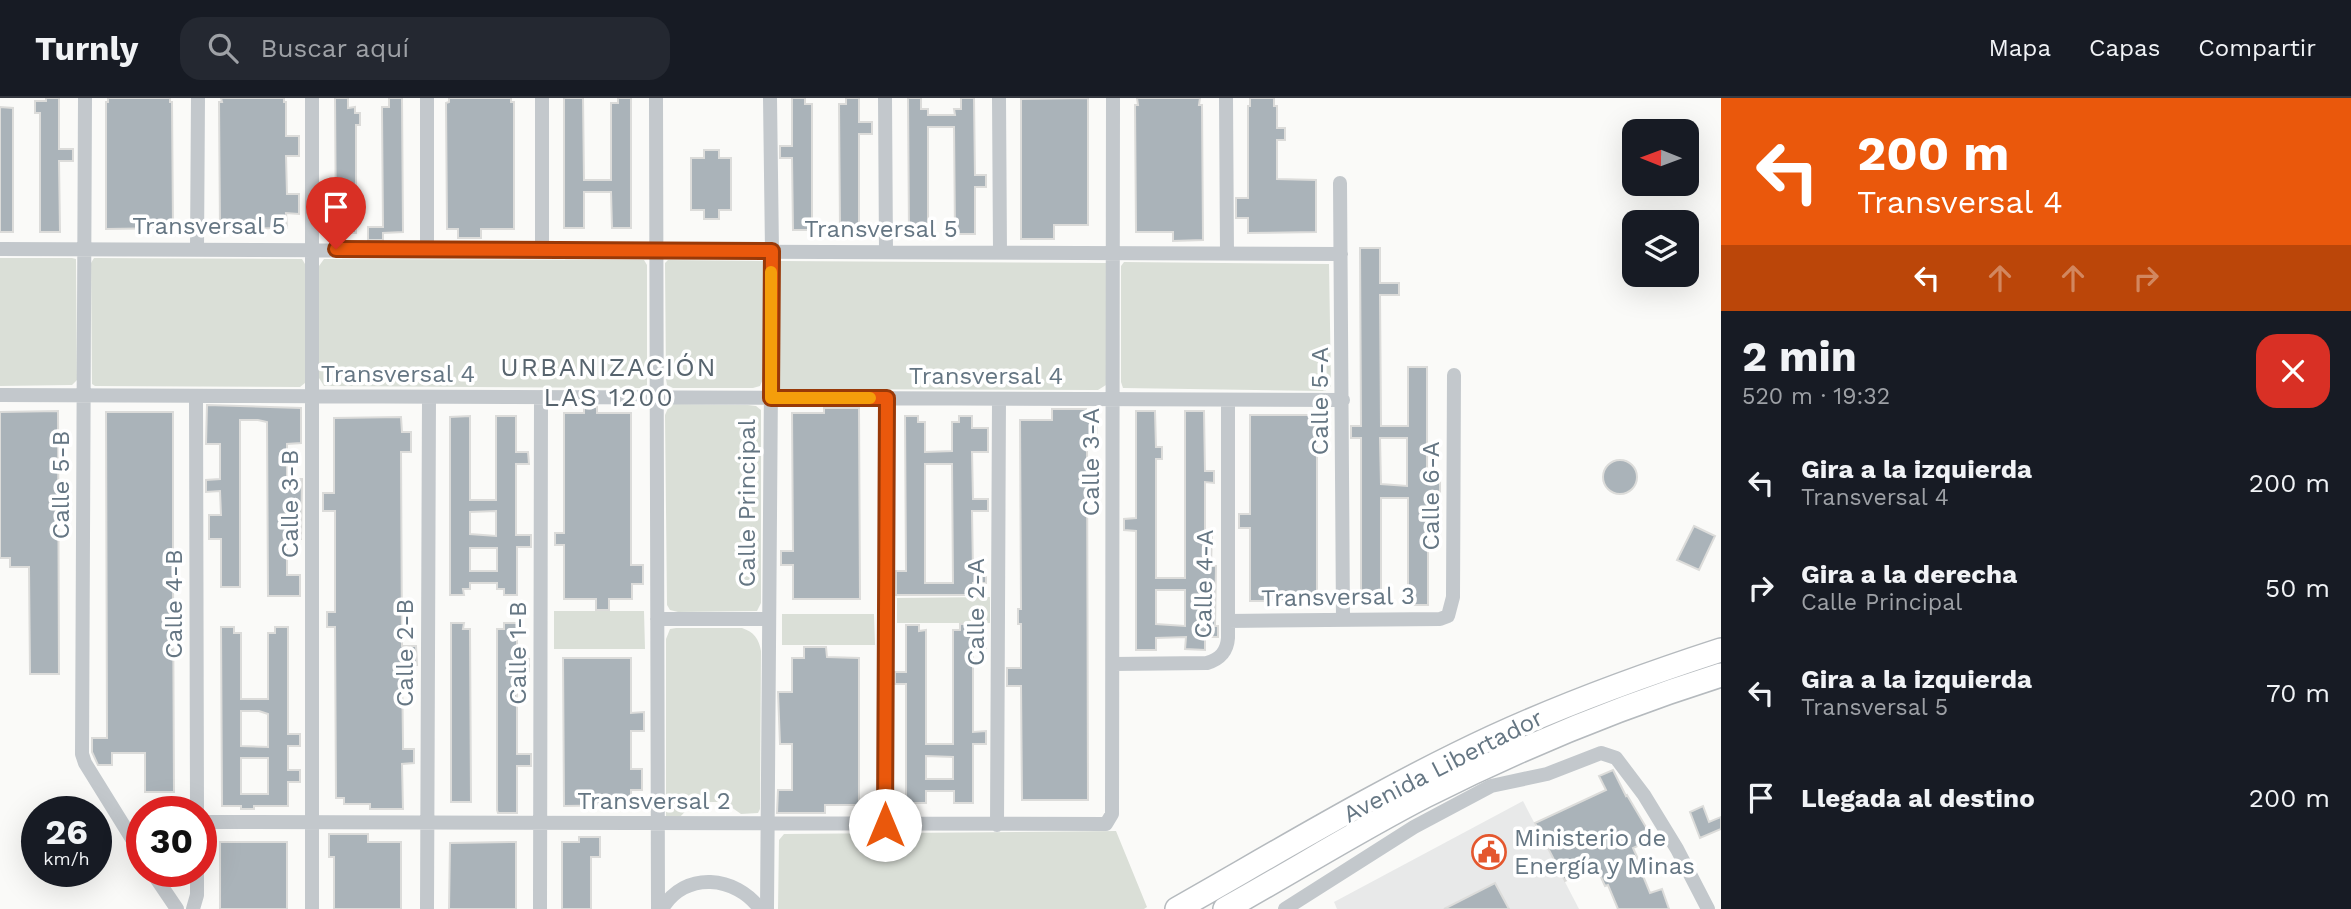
<!DOCTYPE html>
<html lang="es">
<meta charset="utf-8">
<style>
:root{--surface:#171b24;--page:#242831;--text:#f1f3f6;--muted:#9ea1a6;--line:#363941}
body{margin:0;font-family:"Work Sans",sans-serif;background:var(--page);color:var(--text);height:100vh;display:flex;flex-direction:column;font-size:26px;white-space:nowrap}
*{box-sizing:border-box;margin:0}
p{font-size:23px;color:var(--muted)}
.icon{flex:none;width:38px;height:38px;fill:none;stroke:currentColor;stroke-width:2;stroke-linecap:round;stroke-linejoin:round}
.map{position:relative;flex:1;overflow:hidden}
.drawer{display:flex;flex-direction:column;background:var(--surface);width:630px}
.drawer>*{flex:none}
.banner{background:#ea580c;color:#fff;overflow:hidden}
.needle{width:46px;rotate:271deg}
.tools{position:absolute;left:1622px;top:21px;display:grid;gap:14px}
.tools a{display:grid;place-items:center;width:77px;height:77px;border-radius:14px;background:var(--surface);box-shadow:0 7px 28px #0002;font-size:35px}
.speed{position:absolute;left:21px;top:698px;display:flex;gap:14px;font-size:35px;font-weight:700;text-align:center}
.speed>*{display:grid;place-content:center;width:91px;height:91px;border-radius:50%;background:var(--surface);box-shadow:0 7px 28px #0002;line-height:1}
.speed small{font-size:18px;font-weight:400}
.speed .limit{border:10px solid #d22;background:#fff;color:#111}
.pin{position:absolute;display:grid;place-items:center;width:60px;height:60px;color:#fff;margin:-72px -30px;border-radius:50% 50% 50% 0;rotate:-45deg;box-shadow:0 0 7px #0007}
.pin .icon{rotate:45deg}
.me{position:absolute;width:77px;margin:-38px;rotate:0deg;stroke-linejoin:round;filter:drop-shadow(0 0 5px #0008)}
.turn{display:flex;align-items:center;gap:24px;height:147px;padding:0 21px;font-size:32px}
.turn .icon{width:91px;height:91px;stroke-width:2.5}
.turn b{display:block;font-size:49px;line-height:60px}
.lanes{display:flex;align-items:center;height:66px;padding:0 21px;background:#0003;justify-content:center;gap:35px;direction:ltr}
.lanes .off{opacity:.35}
.round{display:grid;place-items:center;flex:none;width:74px;height:74px;border-radius:21px;background:var(--page)}
.summary{display:flex;align-items:center;justify-content:space-between;height:119px;padding:0 21px}
h1{font-size:42px;font-weight:700;line-height:52px}
ul{padding:0;list-style:none}
li{display:flex;align-items:center;gap:21px;height:105px;padding:0 21px}
li div{flex:1}
li b{display:block;font-size:26px}
li em{font-style:normal}
header{display:flex;align-items:center;gap:42px;box-sizing:border-box;height:98px;padding:0 35px;background:var(--surface);border-bottom:2px solid var(--line)}
header strong{font-size:33px}
nav{display:flex;gap:38px;margin-inline-start:auto;font-size:24px}
.search{width:490px;height:63px;background:var(--page);display:flex;align-items:center;gap:18px;box-sizing:border-box;padding:0 24px;border-radius:21px;color:var(--muted);font-size:26px}
main{display:flex;flex:1;min-height:0}
.map>svg:first-child{display:block}
.built{fill:#e8e9e9}
.green{fill:#dadfd7}
.building{fill:#aab3b9;stroke:#dcdcda;stroke-width:2;fill-rule:evenodd}
.lines{fill:none;stroke-linecap:round;stroke-linejoin:round}
.primary-casing{stroke:#b5babe;stroke-width:26}
.street{stroke:#c3c8cc;stroke-width:14}
.primary{stroke:#fff;stroke-width:23}
.route-casing{stroke:#983908;stroke-width:18}
.route{stroke:#ea580c;stroke-width:12}
.slow{stroke:#f59e0b;stroke-width:12}
.labels{text-anchor:middle;dominant-baseline:central;stroke-width:7;stroke-linejoin:round;paint-order:stroke}
.street-label{font-size:24px;fill:#657683;stroke:#fff}
.poi-label{font-size:24px;fill:#657683;stroke:#fff;text-anchor:start}
.neighbourhood-label{font-size:26px;letter-spacing:2px;fill:#57646e;stroke:#fff}
</style>
<header>
<strong>Turnly</strong>
<div class="search"><svg class="icon" aria-label="search" viewBox="0 0 24 24"><circle cx="10" cy="10" r="6"/><path d="M15 15l6 6"/></svg>Buscar aquí</div>
<nav><a>Mapa</a><a>Capas</a><a>Compartir</a></nav>
</header>
<main>
<div class="map">
<svg width="1721" height="811" viewBox="0 0 1721 811">
<rect width="100%" height="100%" fill="#fafaf8"/>
<!-- built -->
<path class="built" d="M1523 703 1579 811H1337L1334 804Z"/>
<!-- green -->
<path class="green" d="M0 160H72L76 161 77 282 72 287 0 288Z
M94 160 302 161 305 166V285L300 289 95 288 92 286 91 165Z
M324 161 644 162 647 167V287L643 290 324 288 319 280V168Z
M668 162 763 163V281L760 288 753 290H673L667 287 666 281 665 165Z
M781 163 1106 165V287L1098 292 780 291 777 287 778 165Z
M1124 164 1329 166 1331 288 1325 293 1123 290 1121 284V168Z
M673 306 748 307 756 308 761 312V505L757 513 678 514 670 512 667 507 665 317 669 308Z
M990 499V525H897V500Z
M554 513H644L645 551H554Z
M782 516H874L875 547H782Z
M676 530H742C754 534 759 541 761 553L760 711 758 715 741 716 724 704H697L693 705 680 719H666V541L670 531Z
M1116 733 1147 809 1144 811H778L779 742 784 736Z"/>
<!-- building -->
<path class="building" d="M46 0H59V51H73V63H59L60 134H40V15H35V3H46Z
M108 0H170V4H172L173 130 106 131V4H108Z
M221 0H284V4H286V38H299V58H286L287 96H299V116L286 115 287 130 220 131 219 4H222Z
M335 0H348V10L355 9V15H360V27H356V135H336Z
M389 0H402L403 134 383 135V142H368V129H383L382 15V9H389Z
M449 0H511V4H514V131H481V140H458V131H447L446 5 449 4Z
M564 0H583L584 82H611V5H618V0H631V130H612L611 94H584V130H564Z
M792 0H805V6H812V132H793L792 60H780V48H792Z
M846 0H859V24H872V36H859V131H840L839 6H846Z
M908 0H921V11H928V17H955L954 11H961V0H974L975 77H986V89H975V136H955L954 29H928V136L909 137Z
M1088 0V127H1054V141H1021V1Z
M1137 0H1200L1199 7H1202L1203 142 1173 143V134H1136L1135 7H1138Z
M1250 0H1274V8H1277V30H1285V42H1277V81L1316 82V134L1248 135V120H1236V100H1248V8H1250Z
M0 9 13 10V134H0Z
M704 52H719V60H731V112H719V121H704V112H691V60H704Z
M1360 150H1380V185H1399V197H1380L1381 328H1408V269H1427V376H1440V400H1428V507H1408V400H1381V507H1361V340H1351V328H1361ZM1380 340H1407V388L1381 386Z
M207 307 301 310V345L287 346V381H302L301 441H287V477H300V498H268L267 324 258 322H240V489H221V441H209V417H221L220 393 206 394V382L220 381V346H206Z
M584 309H597V315H631V467H643V486H632V501H609V512H596V501H564V447H555V435H564V315H584Z
M824 310H859L860 501H793V467H781V453H793L792 315H824Z
M1052 311H1086V322H1097V337H1087L1088 702H1022L1021 588H1007V570H1021V526H1018V511H1021L1020 322H1052Z
M58 313 59 576H30L29 469H10V460H0V314Z
M1136 313H1155L1156 349H1162V361H1156V480H1185V313H1204L1205 373H1214V385L1205 384V432H1212L1211 468H1216L1215 528H1218V539H1205V552L1185 551 1186 539 1156 540V552H1136V433L1124 432V421L1136 420ZM1156 492H1185V528L1156 526Z
M106 314H173V465H177L176 484H173L174 694H145V655H112V667H98L92 654V640H107Z
M1250 317H1317V503H1250V430H1239V416H1250Z
M470 318V402H496V318H516V354H528L529 366H516V437H531V449H517V497H504V491H497V485H470V491H463L464 497H450V319ZM496 413V438L470 436V414ZM470 450H497V473H470Z
M905 318H918V324H925V354L952 353V324H959V318H972V330H988V354H972L973 401H988V413H972L973 473H986V485H973V497H896V473H906ZM925 366H952L953 485H925Z
M401 319 402 334H411V354H401L402 548H416L417 567H402L403 645V651H414V665L402 666 403 711H370V706H344V700H336L335 529H327V514H335V413H323V395H334V320Z
M1603 379a17 17 0 1 1 34 0a17 17 0 1 1-34 0Z
M1694 428 1715 438 1699 472 1677 462Z
M451 525H464L463 531H470L471 704H451Z
M504 525H517V561H529V573H517V656H531V668H517V715H498L497 712V531H504Z
M960 526H973V538H986V550H973V634L986 633V646H973V705H954V693H926V705H906V586H895V574H906V527H919V533L926 532V646H953V532H960ZM926 658 953 659V681H926Z
M221 529H234V535H241V601H268V535H275V529H288V636H300V648H288V672H300V684H288V708H254V711H241V708H222ZM241 613H259L268 616V649L241 648ZM241 660H268V696H241Z
M804 549H826L827 559 859 560V707H825V715H777L778 692H792V646H780L778 594H792V560H804Z
M563 560H631V615L644 614V633H631V671H642V692H631V707L564 708Z
M1613 672 1626 698 1627 697 1653 741 1633 750 1643 772 1641 773 1650 795 1662 791 1669 811H1618L1608 787 1605 788 1596 768 1565 783 1535 725 1606 692 1599 678Z
M1703 708 1709 724 1721 719V731L1700 740 1690 714Z
M329 736H368V744H401V811H334V759H329Z
M579 739H600V759H591V811H562V744H579Z
M220 744H287V811H220Z
M516 744V811H449L450 745Z
M1495 785 1509 811H1444Z"/>
<g class="lines">
<!-- primary casing -->
<g class="primary-casing">
<path id="primary" d="M1177 811C1281 752 1385 689 1493 639 1567 605 1644 577 1721 552
M1225 811C1292 774 1357 733 1425 698 1520 650 1619 609 1721 577"/>
</g>
<!-- street -->
<path class="street" d="M85 0 82 656 85 665 142 757
M427 0V152
M542 0V152
M656 0 658 811
M885 0 886 154
M999 0 1000 154
M1226 0 1227 155
M1340 85 1343 522
M0 151 1341 156
M197 151 198 0
M0 297 1343 302
M196 298 197 714
M657 521H769
M1228 523 1440 521 1448 518 1453 499 1454 277
M1113 566 1207 565C1220 561 1227 554 1228 540V302
M201 724 1106 726 1112 716 1113 0
M885 727 887 301
M997 727 999 301
M152 774 177 811
M193 811 197 797V774
M312 811V0
M427 811 429 299
M540 811 541 299
M662 811C685 772 736 778 760 811
M767 811 772 153 770 0
M1285 811 1414 729 1491 688 1547 676 1601 655 1616 660 1644 697 1677 751 1708 811"/>
<!-- primary -->
<use href="#primary" class="primary"/>
</g>
<g class="lines">
<!-- route casing -->
<g class="route-casing">
<path id="route" d="M336 151 772 153 771 300H887L885 727"/>
</g>
<!-- route -->
<use href="#route" class="route"/>
<!-- slow -->
<path class="slow" d="M771 174V300H870"/>
</g>
<!-- icons -->
<defs>
<g id="civic-ring" transform="scale(1.75)"><circle r="9.5" fill="#fff" stroke="#e4572e" stroke-width="1.5"/><path d="M-.6-6.5H3V-4.5H.6V-3L4-1V1h2V6H-6V1h2V-1L-.6-3ZM-1.2 2.5V6h2.4V2.5Z" fill="#e4572e"/></g>
</defs>
<g fill-rule="evenodd">
<use href="#civic-ring" x="1489" y="754"/>
</g>
<g class="labels">
<!-- street labels -->
<g class="street-label">
<text x="209" y="128">Transversal 5</text>
<text x="881" y="131">Transversal 5</text>
<text x="398" y="276">Transversal 4</text>
<text x="986" y="278">Transversal 4</text>
<text transform="translate(1320 303) rotate(-90)">Calle 5-A</text>
<text transform="translate(1091 364) rotate(-90)">Calle 3-A</text>
<text transform="translate(61 387) rotate(-90)">Calle 5-B</text>
<text transform="translate(1431 398) rotate(-90)">Calle 6-A</text>
<text transform="translate(747 405) rotate(-90)">Calle Principal</text>
<text transform="translate(290 406) rotate(-90)">Calle 3-B</text>
<text transform="translate(1204 486) rotate(-89)">Calle 4-A</text>
<text transform="translate(1338 499) rotate(-1)">Transversal 3</text>
<text transform="translate(174 506) rotate(-90)">Calle 4-B</text>
<text transform="translate(976 514) rotate(-90)">Calle 2-A</text>
<text transform="translate(405 555) rotate(-90)">Calle 2-B</text>
<text transform="translate(518 555) rotate(-90)">Calle 1-B</text>
<text transform="translate(1443 668) rotate(-27)">Avenida Libertador</text>
<text x="654" y="703">Transversal 2</text>
</g>
<!-- poi labels -->
<g class="poi-label">
<text x="1514" y="740">Ministerio de<tspan x="1514" dy="28">Energía y Minas</tspan></text>
</g>
<!-- neighbourhood labels -->
<g class="neighbourhood-label">
<text x="609" y="269">URBANIZACIÓN<tspan x="609" dy="30">LAS 1200</tspan></text>
</g>
</g>
</svg>
<div class="tools">
<a><svg class="needle" viewBox="-14 -14 28 28"><path d="M0-13l5 13h-10z" fill="#e53935"/><path d="M0 13l5-13h-10z" fill="#9ea1a6"/></svg></a>
<a><svg class="icon" aria-label="layers" viewBox="0 0 24 24"><path d="M12 4l9 5-9 5-9-5zM3 14l9 5 9-5"/></svg></a>
</div>
<div class="speed"><div>26<small>km/h</small></div><div class="limit">30</div></div>
<div class="pin" style="left:336px;top:151px;background:#d93025"><svg class="icon" aria-label="arrive" viewBox="0 0 24 24"><path d="M6 21V4h12l-3 4 3 4H6"/></svg></div>
<svg class="me" style="left:885px;top:727px" viewBox="-20 -20 40 40"><circle r="19" fill="#fff"/><path d="M0-13L10 11 0 6-10 11z" fill="#ea580c"/></svg>
</div>
<section class="drawer">
<div class="banner">
<div class="turn"><svg class="icon" aria-label="left" viewBox="0 0 24 24"><path d="M17 20v-9H6M10 6l-5 5 5 5"/></svg><div><b>200 m</b>Transversal 4</div></div>
<div class="lanes"><svg class="icon" aria-label="left" viewBox="0 0 24 24"><path d="M17 20v-9H6M10 6l-5 5 5 5"/></svg><svg class="icon off" aria-label="ahead" viewBox="0 0 24 24"><path d="M12 20V5M6 11l6-6 6 6"/></svg><svg class="icon off" aria-label="ahead" viewBox="0 0 24 24"><path d="M12 20V5M6 11l6-6 6 6"/></svg><svg class="icon off" aria-label="right" viewBox="0 0 24 24"><path d="M7 20v-9h11M14 6l5 5-5 5"/></svg></div>
</div>
<div class="summary"><div><h1>2 min</h1><p>520 m · 19:32</p></div><a class="round" style="background:#d93025;color:#fff"><svg class="icon" aria-label="close" viewBox="0 0 24 24"><path d="M6 6l12 12M18 6L6 18"/></svg></a></div>
<ul>
<li><svg class="icon" aria-label="left" viewBox="0 0 24 24"><path d="M17 20v-9H6M10 6l-5 5 5 5"/></svg><div><b>Gira a la izquierda</b><p>Transversal 4</p></div><em>200 m</em></li>
<li><svg class="icon" aria-label="right" viewBox="0 0 24 24"><path d="M7 20v-9h11M14 6l5 5-5 5"/></svg><div><b>Gira a la derecha</b><p>Calle Principal</p></div><em>50 m</em></li>
<li><svg class="icon" aria-label="left" viewBox="0 0 24 24"><path d="M17 20v-9H6M10 6l-5 5 5 5"/></svg><div><b>Gira a la izquierda</b><p>Transversal 5</p></div><em>70 m</em></li>
<li><svg class="icon" aria-label="arrive" viewBox="0 0 24 24"><path d="M6 21V4h12l-3 4 3 4H6"/></svg><div><b>Llegada al destino</b></div><em>200 m</em></li>
</ul>
</section>
</main>
